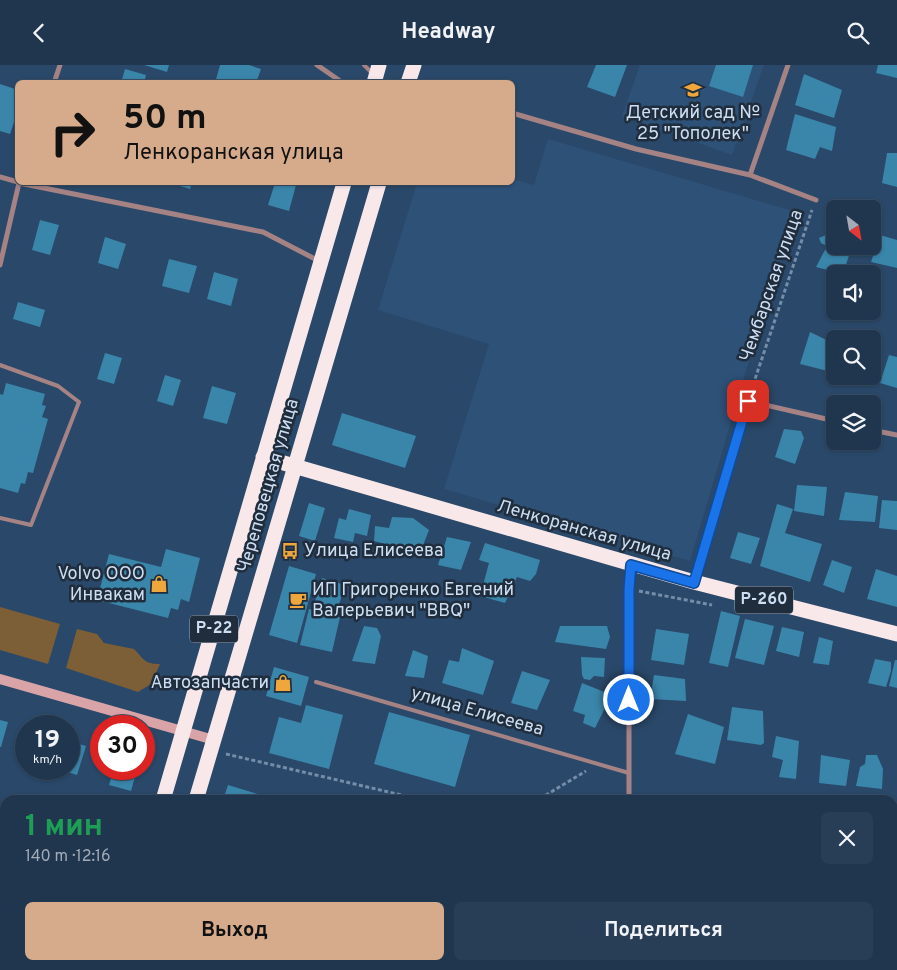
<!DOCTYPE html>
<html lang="ru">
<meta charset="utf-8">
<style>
:root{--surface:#20364f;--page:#283e56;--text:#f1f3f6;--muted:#a2abb7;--line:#3d5066;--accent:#d6ab8b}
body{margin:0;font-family:Overpass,sans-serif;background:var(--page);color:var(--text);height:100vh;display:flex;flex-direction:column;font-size:19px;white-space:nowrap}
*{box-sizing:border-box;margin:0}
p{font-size:16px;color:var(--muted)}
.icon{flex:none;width:28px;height:28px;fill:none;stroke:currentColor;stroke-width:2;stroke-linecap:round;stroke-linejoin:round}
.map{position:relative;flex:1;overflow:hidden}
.side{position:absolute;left:0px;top:730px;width:898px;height:175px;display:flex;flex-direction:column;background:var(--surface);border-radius:15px 15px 0 0;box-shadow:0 1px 4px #0004,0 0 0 1px var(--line)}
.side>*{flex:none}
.banner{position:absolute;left:15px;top:15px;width:500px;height:105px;border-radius:8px;box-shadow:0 1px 4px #0004,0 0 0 1px var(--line);background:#d6ab8b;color:#111;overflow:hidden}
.needle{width:32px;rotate:149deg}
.buttons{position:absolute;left:826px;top:135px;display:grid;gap:10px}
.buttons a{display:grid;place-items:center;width:55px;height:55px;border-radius:8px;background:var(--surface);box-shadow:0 1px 4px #0004,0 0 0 1px var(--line);font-size:25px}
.speed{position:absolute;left:15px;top:650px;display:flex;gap:10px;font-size:25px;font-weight:700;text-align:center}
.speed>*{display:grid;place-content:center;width:65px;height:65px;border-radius:50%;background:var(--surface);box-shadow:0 1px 4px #0004,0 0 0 1px var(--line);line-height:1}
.speed small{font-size:12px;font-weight:400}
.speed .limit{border:8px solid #d22;background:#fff;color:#111}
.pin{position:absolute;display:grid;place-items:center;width:42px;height:42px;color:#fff;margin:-21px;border-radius:10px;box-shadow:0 2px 8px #0006}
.me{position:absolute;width:55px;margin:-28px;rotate:0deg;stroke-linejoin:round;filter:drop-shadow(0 0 4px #0008)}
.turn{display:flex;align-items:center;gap:18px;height:105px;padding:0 25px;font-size:22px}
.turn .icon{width:65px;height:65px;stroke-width:2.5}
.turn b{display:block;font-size:35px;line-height:42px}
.round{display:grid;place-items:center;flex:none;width:52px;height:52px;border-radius:8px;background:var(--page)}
.head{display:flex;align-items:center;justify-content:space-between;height:85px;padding:0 25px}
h1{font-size:30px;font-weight:700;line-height:38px;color:#1e9e55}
.action{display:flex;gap:10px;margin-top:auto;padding:10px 25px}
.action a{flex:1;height:58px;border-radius:8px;background:var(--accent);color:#111;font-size:20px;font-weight:700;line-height:58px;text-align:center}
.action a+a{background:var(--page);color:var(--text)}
header{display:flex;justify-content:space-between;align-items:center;height:65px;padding:0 25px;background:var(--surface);font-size:22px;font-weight:700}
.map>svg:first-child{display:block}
.built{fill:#2e5178}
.green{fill:#7c5e37}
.building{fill:#3a85aa}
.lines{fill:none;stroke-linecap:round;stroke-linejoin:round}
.path{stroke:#758da9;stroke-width:3;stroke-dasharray:4 2.5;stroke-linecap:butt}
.lane{stroke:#a58385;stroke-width:4}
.street{stroke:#a58385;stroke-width:5}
.secondary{stroke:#d9a4a8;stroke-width:10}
.highway{stroke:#f9e8e9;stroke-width:15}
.route-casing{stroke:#114b97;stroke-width:12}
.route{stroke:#1a73e8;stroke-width:9}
.labels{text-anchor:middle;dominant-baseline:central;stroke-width:5;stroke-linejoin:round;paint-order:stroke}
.shield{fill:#202d3d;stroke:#99a9bc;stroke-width:1}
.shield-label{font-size:16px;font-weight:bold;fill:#cddef3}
.poi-label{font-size:18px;fill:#cddef3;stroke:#202d3d;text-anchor:start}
.street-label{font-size:18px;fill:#cddef3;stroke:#202d3d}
</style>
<header><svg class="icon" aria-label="back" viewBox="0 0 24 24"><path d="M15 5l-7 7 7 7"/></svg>Headway<svg class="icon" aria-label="search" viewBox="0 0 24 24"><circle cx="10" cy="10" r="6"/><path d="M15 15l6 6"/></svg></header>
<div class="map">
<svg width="897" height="905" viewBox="0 0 897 905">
<rect width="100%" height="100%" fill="#2a4869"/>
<!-- built -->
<path class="built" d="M640 0H764L732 90 622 51Z
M548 74 793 146 690 496 444 424 489 279 378 245 417 118H512L513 114 534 120Z"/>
<!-- green -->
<path class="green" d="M0 542 60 559 48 599 0 585Z
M77 564 97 569 104 578 134 584C144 594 144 599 160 599L151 619 138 627 66 603Z"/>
<!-- building -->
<path class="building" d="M144 0H169L167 7Z
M220 0H249L261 4 256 18H215Z
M596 0H627L615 32 587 22Z
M716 0H753L743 32 709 21Z
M878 0H897V13L876 8Z
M125 4 146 10 144 18H121Z
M804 9 842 25 834 53 795 40Z
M0 19 18 25V46L10 69 0 66Z
M795 49 836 62 832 86 820 82 815 94 786 85Z
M887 88H897V122L882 118Z
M170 118H192L190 124Z
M275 118H286L296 120 289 146 268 140Z
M40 155 59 160 50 190 32 185Z
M827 163 835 165V181H852L843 209 816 202 827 181 821 178 819 173 826 170Z
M880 170 897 175V203L871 197Z
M105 172 126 179 118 204 98 198Z
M169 194 197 201 189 228 162 221Z
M214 207 238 214 231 241 207 234Z
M18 237 45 245 40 262 13 254Z
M810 267 835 279V298L832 307 800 299Z
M105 288 122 293 114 319 97 314Z
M889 290 897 292V323L880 318Z
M165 310 181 315 173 341 157 336Z
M6 318 45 329 42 340 46 341 42 352 48 354 33 408 28 407 25 419 21 418 18 428 0 423V329L3 330Z
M212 321 236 328 227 359 203 353Z
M342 348 416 371 405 403 332 380Z
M784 364 801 366 804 373 795 399 775 392Z
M797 420 827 422 824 451 794 446Z
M845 427 878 431 875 457 839 455Z
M882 435 897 436V465L879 463Z
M309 438 325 443 315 476 299 471Z
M777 439 793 444 785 468 822 479 810 517 760 501Z
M349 444 371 450 367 471 355 468 353 477 334 473 339 453 346 455Z
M392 452 413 453 429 465 420 488 374 476 375 461 389 463Z
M738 467 760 473 751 499 730 493Z
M447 472 471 477 461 505 438 500Z
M485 478 540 495 536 509 530 516 517 512 505 538 480 531 489 498 479 495Z
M166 484 200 493 189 537 181 534 178 545 171 543 168 553 97 535 109 489 161 502Z
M832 495 852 502 844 528 823 520Z
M289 501 316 509 297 578 269 570Z
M876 504 897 511V542L867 534Z
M322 513 345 520 337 546 314 540Z
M309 544 340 552 332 587 300 580Z
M721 546 740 551 728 602 709 598Z
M745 554 774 561 764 600 735 593Z
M364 561 377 563 381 571 375 599 352 596Z
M560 561H607L610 572 606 584 555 577Z
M782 562 804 567 799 592 776 586Z
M656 564 689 569 684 600 651 595Z
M819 572 833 576 829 600 813 598Z
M462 583 494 596 483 630 442 618 449 595 459 597Z
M413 585 428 591 424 613 405 611Z
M581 592 605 593 604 612 594 611 590 615 584 614 582 610Z
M875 594 891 597V606L886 622 868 618Z
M895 595H897V623L889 621Z
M274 602 309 612 301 641 266 631Z
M522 606 550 615 537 645 511 638Z
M654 610 685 614 686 636 650 634Z
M582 618 607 628 604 645 595 663 583 658 585 650 573 646Z
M306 640 343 650 329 704 269 688 279 652 301 658Z
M732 642 763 646 764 678 761 680 727 675Z
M389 647 470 670 455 722 374 699Z
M688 649 724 662 715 699 675 689Z
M0 655 8 657 1 682H0Z
M776 671 799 676 796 714 779 712 783 695 772 692Z
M69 676 86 681 77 710 58 704H69Z
M821 690 850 695 846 721 819 718Z
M866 690H877L883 704 882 724 856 721 860 702 865 699Z
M114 704H137L131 726 109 720Z
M228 720 264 731 262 735H223Z
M0 860 5 861V888L1 904Z
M386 900H408L406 905H385Z
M424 900H437L436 904Z
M444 900H457L464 903V905H440Z
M476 900H524L522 905H474Z"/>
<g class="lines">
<!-- path -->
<path class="path" d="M751 326 812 145
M639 526 712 540
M226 689 423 735
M541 735 546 730 586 706"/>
<!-- lane -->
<path class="lane" d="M364 0 373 9
M0 300 58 321 79 337 31 460 0 453
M316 617 629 708"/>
<!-- street -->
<path class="street" d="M317 0 343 18
M54 18 60 0
M512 48 636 84 750 110 816 135
M750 110 788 0
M0 112 18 117
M19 118 263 167 319 196
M0 200 19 118
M872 365 897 370
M695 516 748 336 835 356
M629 735V524L631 500
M0 830 5 832
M243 900 262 905
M637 900V905"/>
<!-- secondary -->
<path class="secondary" d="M0 614 214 675"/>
<!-- highway -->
<path class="highway" d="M374 18 379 0
M408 18 414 0
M263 392 694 517 897 569
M163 735 344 118
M196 735 379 118
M111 905 113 900
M145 905 147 900"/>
</g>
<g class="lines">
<!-- route casing -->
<g class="route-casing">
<path id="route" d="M629 635V524L631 500 694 518 748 336"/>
</g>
<!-- route -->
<use href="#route" class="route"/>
</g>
<!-- icons -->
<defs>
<g id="school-bare" transform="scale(1.35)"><path d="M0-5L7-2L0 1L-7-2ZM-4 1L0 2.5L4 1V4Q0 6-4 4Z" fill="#efa73d" stroke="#202d3d" stroke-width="2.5" paint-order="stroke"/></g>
<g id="bus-bare" transform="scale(1.35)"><path d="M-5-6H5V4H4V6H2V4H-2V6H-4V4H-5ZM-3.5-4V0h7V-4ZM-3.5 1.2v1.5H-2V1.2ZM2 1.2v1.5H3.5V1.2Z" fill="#efa73d" stroke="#202d3d" stroke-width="2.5" paint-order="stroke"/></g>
<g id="shop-bare" transform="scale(1.35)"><path d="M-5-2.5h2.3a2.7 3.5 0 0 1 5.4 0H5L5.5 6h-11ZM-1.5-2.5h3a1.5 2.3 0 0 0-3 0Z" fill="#efa73d" stroke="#202d3d" stroke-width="2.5" paint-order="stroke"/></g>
<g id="cafe-bare" transform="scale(1.35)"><path d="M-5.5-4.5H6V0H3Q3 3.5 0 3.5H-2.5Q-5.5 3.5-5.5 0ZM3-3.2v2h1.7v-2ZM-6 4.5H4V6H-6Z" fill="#efa73d" stroke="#202d3d" stroke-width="2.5" paint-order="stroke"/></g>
</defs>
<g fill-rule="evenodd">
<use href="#school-bare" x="693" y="25"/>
<use href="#bus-bare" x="290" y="486"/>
<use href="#shop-bare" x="159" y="519"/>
<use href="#cafe-bare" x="298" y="535"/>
<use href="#shop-bare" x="283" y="618"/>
</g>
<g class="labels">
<!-- shield labels -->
<g class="shield">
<rect x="735" y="521.5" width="58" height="27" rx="4"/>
<rect x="190" y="550.5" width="48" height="27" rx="4"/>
</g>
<g class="shield-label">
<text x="764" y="535">Р-260</text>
<text x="214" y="564">Р-22</text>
</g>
<!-- poi labels -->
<g class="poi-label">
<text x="693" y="48" text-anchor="middle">Детский сад №<tspan x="693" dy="21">25 "Тополек"</tspan></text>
<text x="304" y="486">Улица Елисеева</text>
<text x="145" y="509" text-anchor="end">Volvo ООО<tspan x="145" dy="21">Инвакам</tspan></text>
<text x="312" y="525">ИП Григоренко Евгений<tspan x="312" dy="21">Валерьевич "BBQ"</tspan></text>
<text x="269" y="618" text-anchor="end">Автозапчасти</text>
</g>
<!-- street labels -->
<g class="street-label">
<text transform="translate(772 221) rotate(-71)">Чембарская улица</text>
<text transform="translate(269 421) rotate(-74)">Череповецкая улица</text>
<text transform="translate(584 466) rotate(16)">Ленкоранская улица</text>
<text transform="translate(477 647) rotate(16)">улица Елисеева</text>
</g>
</g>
</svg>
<div class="buttons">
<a><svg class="needle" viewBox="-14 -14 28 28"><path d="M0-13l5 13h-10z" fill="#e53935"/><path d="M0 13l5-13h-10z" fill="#a2abb7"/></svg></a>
<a><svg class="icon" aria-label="sound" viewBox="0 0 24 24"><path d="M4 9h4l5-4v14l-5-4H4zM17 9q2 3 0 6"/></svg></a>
<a><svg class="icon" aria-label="search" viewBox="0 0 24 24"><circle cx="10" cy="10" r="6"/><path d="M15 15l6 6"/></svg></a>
<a><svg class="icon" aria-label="layers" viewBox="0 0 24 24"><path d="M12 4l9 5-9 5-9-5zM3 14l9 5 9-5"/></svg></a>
</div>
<div class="speed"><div>19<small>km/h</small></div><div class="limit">30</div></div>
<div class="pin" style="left:748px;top:336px;background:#d93025"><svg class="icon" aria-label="arrive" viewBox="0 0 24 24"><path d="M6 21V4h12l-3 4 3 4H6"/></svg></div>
<svg class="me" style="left:629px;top:635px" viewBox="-20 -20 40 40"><circle r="17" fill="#1a73e8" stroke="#fff" stroke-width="3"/><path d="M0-11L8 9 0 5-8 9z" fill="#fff"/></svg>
<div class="banner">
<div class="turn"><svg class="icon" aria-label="right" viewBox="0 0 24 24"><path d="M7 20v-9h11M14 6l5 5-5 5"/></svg><div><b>50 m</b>Ленкоранская улица</div></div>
</div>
<section class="side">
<div class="head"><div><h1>1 мин</h1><p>140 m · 12:16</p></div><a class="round"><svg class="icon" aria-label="close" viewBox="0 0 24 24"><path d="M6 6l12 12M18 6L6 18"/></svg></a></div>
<div class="action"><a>Выход</a><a>Поделиться</a></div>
</section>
</div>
